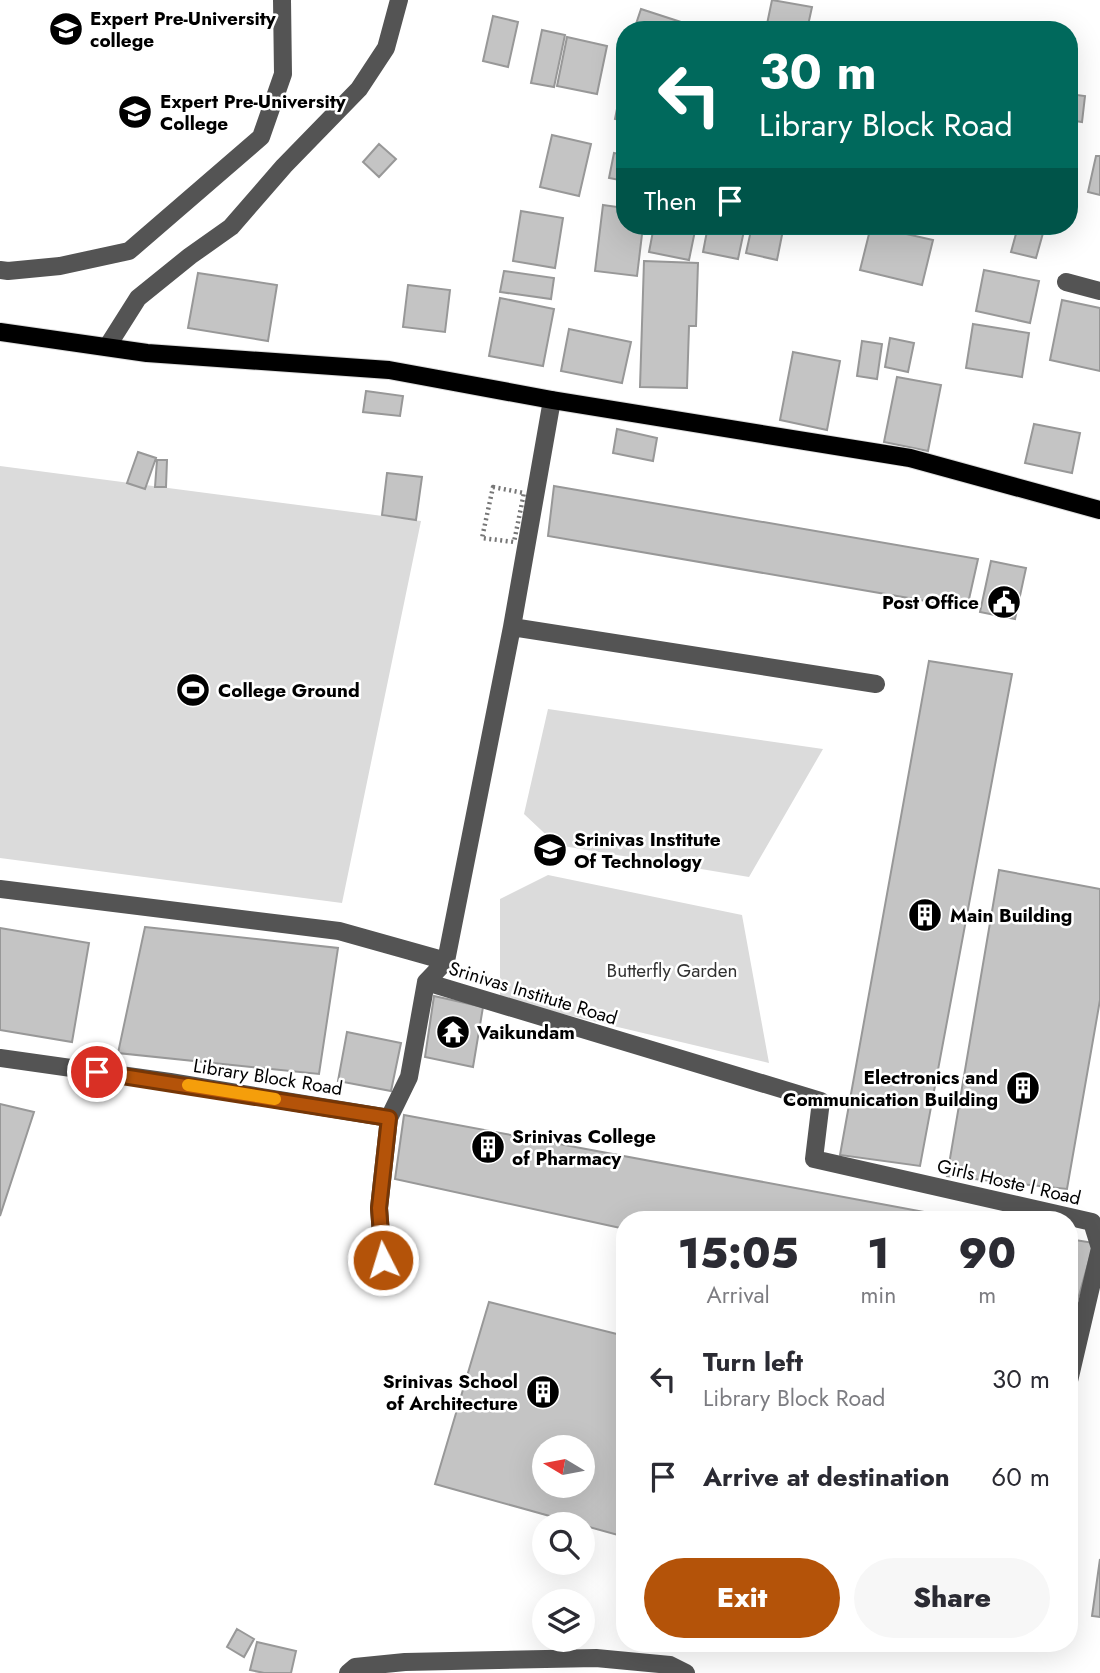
<!DOCTYPE html>
<style>
:root{--surface:#fff;--page:#f7f7f7;--text:#2b2b33;--muted:#7c7c81;--accent:#b45309}
body{margin:0;font-family:Jost,sans-serif;background:var(--page);color:var(--text);height:100vh;display:flex;flex-direction:column;font-size:26px;white-space:nowrap}
*{box-sizing:border-box;margin:0}
p{font-size:23px;color:var(--muted)}
.icon{flex:none;width:38px;height:38px;fill:none;stroke:currentColor;stroke-width:2;stroke-linecap:round;stroke-linejoin:round}
.map{position:relative;flex:1;overflow:hidden}
.side{position:absolute;left:616px;top:1211px;width:462px;height:441px;display:flex;flex-direction:column;background:var(--surface);border-radius:28px;box-shadow:0 7px 28px #0002}
.side>*{flex:none}
.hud{position:absolute;left:616px;top:21px;width:462px;height:214px;border-radius:28px;box-shadow:0 7px 28px #0002;background:#00695c;color:#fff;overflow:hidden}
.needle{width:46px;rotate:280deg}
.fabs{position:absolute;left:532px;top:1435px;display:grid;gap:14px}
.fabs a{display:grid;place-items:center;width:63px;height:63px;border-radius:50%;background:var(--surface);box-shadow:0 7px 28px #0002;font-size:35px}
.pin{position:absolute;display:grid;place-items:center;width:60px;height:60px;color:#fff;margin:-30px;border:4px solid #fff;border-radius:50%;box-shadow:0 2px 7px #0007}
.me{position:absolute;width:77px;margin:-38px;rotate:355deg;stroke-linejoin:round;filter:drop-shadow(0 0 5px #0008)}
.turn{display:flex;align-items:center;gap:24px;height:147px;padding:0 28px;font-size:32px}
.turn .icon{width:91px;height:91px;stroke-width:2.5}
.turn b{display:block;font-size:49px;line-height:60px}
.then{display:flex;align-items:center;height:66px;padding:0 28px;background:#0003;gap:14px;font-size:26px}
.eta{display:flex;justify-content:space-evenly;align-items:center;height:119px;text-align:center}
.eta b{font-size:42px;font-weight:800;line-height:49px}
.button{display:flex;gap:14px;margin-top:auto;padding:14px 28px}
.button a{flex:1;height:80px;border-radius:42px;background:var(--accent);color:#fff;font-size:28px;font-weight:800;line-height:80px;text-align:center}
.button a+a{background:var(--page);color:var(--text)}
ul{padding:0;list-style:none}
li{display:flex;align-items:center;gap:21px;height:98px;padding:0 28px}
li div{flex:1}
li b{display:block;font-size:26px}
li em{font-style:normal}
.map>svg:first-child{display:block}
.green{fill:#dbdbdb}
.building{fill:#c4c4c4;stroke:#989898;stroke-width:2;fill-rule:evenodd}
.lines{fill:none;stroke-linecap:round;stroke-linejoin:round}
.major-casing{stroke:#dbdbdb;stroke-width:20}
.path{stroke:#767676;stroke-width:4.5;stroke-dasharray:2 3.5;stroke-linecap:butt}
.minor{stroke:#545454;stroke-width:18}
.major{stroke:#000;stroke-width:18}
.route-casing{stroke:#753606;stroke-width:18}
.route{stroke:#b45309;stroke-width:12}
.slow{stroke:#f59e0b;stroke-width:12}
.labels{text-anchor:middle;dominant-baseline:central;stroke-width:5;stroke-linejoin:round;paint-order:stroke}
.poi-label{font-size:19px;font-weight:bold;fill:#000;stroke:#fff;text-anchor:start}
.park-label{font-size:19px;fill:#323232;stroke:#fff}
.street-label{font-size:19px;fill:#000;stroke:#fff}
</style>
<div class="map">
<svg width="1100" height="1673" viewBox="0 0 1100 1673">
<rect width="100%" height="100%" fill="#fff"/>
<!-- green -->
<path class="green" d="M0 466 421 521 342 903 0 858Z
M548 709 823 749 749 877 557 845 524 814Z
M548 875 742 915 769 1063 500 999V899Z"/>
<!-- building -->
<path class="building" d="M772 0 812 7 807 30H791L767 24Z
M641 9 687 24 685 30H634Z
M493 16 518 22 508 67 483 61Z
M542 30 565 35 554 87 531 83Z
M567 37 607 46 597 94 557 86Z
M625 69V121L615 119Z
M1069 94 1085 96 1082 122 1069 120Z
M552 135 591 144 579 196 540 187Z
M379 144 396 159 379 177 363 162Z
M614 153 625 155V181L609 178Z
M1096 156H1100V195L1088 192Z
M603 205 625 208V226H643L637 276 595 271Z
M521 211 563 218 555 268 513 261Z
M654 226H696L689 260 649 252Z
M708 226H745L738 259 703 252Z
M752 226 783 230 777 260 746 253Z
M871 226 933 240 922 285 860 270Z
M1001 226H1045L1036 258 1011 252 1017 230Z
M644 261 698 263 696 326H689L687 388 640 387Z
M984 270 1039 281 1030 323 976 311Z
M504 271 554 278 551 299 500 292Z
M198 273 277 285 268 341 188 328Z
M408 285 450 290 445 332 403 327Z
M500 298 554 309 543 366 489 356Z
M1062 300 1100 308V371L1050 360Z
M973 324 1029 333 1022 377 966 368Z
M569 329 631 342 622 383 561 371Z
M890 338 914 343 908 372 885 367Z
M862 341 882 344 877 379 857 376Z
M793 352 840 361 827 430 780 420Z
M897 377 941 385 928 451 884 442Z
M366 391 403 396 400 416 363 412Z
M1034 424 1080 433 1072 473 1025 463Z
M617 429 657 438 653 461 613 453Z
M138 452 156 458 145 489 127 483Z
M157 460H167L166 487H155Z
M387 473 422 477 416 520 382 515Z
M554 486 978 559 967 608 548 536Z
M991 561 1026 568 1015 619 980 612Z
M929 661 1012 674 920 1166 840 1155Z
M999 870 1100 889V1000L1067 1189 947 1176Z
M145 927 338 948 319 1074 118 1053Z
M0 928 89 943 72 1042 0 1030Z
M434 996 483 1007 473 1067 425 1057Z
M347 1032 401 1043 391 1091 338 1081Z
M0 1104 34 1112 0 1216Z
M404 1115 967 1220H625V1229L395 1179Z
M1069 1239 1094 1243 1070 1327H1069Z
M489 1302 625 1336V1537L435 1484ZM544 1447H583V1486H544Z
M1100 1559V1617L1092 1616Z
M237 1629 254 1639 244 1657 227 1647Z
M257 1642 296 1651 291 1673H264L250 1670Z"/>
<g class="lines">
<!-- major casing -->
<g class="major-casing">
<path id="major" d="M0 332 147 353 389 370 552 400 910 458 1100 510"/>
</g>
<!-- path -->
<path class="path" d="M493 487 524 493 514 542 482 538Z"/>
<!-- minor -->
<path class="minor" d="M0 270 8 271 60 266 129 251 261 137 283 74 282 0
M1066 282 1100 291
M107 347 138 298 190 256 231 227 284 166 359 89 386 48 399 0
M552 400 512 627 446 961 426 982 821 1101 814 1159 1092 1222 1100 1248 1069 1381
M512 627 876 684
M0 889 339 931 446 961
M0 1058 170 1082 389 1118 409 1077 426 982
M383 1260 379 1208 389 1118
M348 1673 355 1667 405 1662 596 1658 670 1665 686 1673"/>
<!-- major -->
<use href="#major" class="major"/>
</g>
<g class="lines">
<!-- route casing -->
<g class="route-casing">
<path id="route" d="M97 1072 389 1118 379 1208 383 1260"/>
</g>
<!-- route -->
<use href="#route" class="route"/>
<!-- slow -->
<path class="slow" d="M188 1085 275 1099"/>
</g>
<!-- icons -->
<defs>
<g id="school-disc" transform="scale(1.75)"><circle r="9.5" fill="#000" stroke="#fff"/><path d="M0-5L7-2L0 1L-7-2ZM-4 1L0 2.5L4 1V4Q0 6-4 4Z" fill="#fff"/></g>
<g id="civic-disc" transform="scale(1.75)"><circle r="9.5" fill="#000" stroke="#fff"/><path d="M-.6-6.5H3V-4.5H.6V-3L4-1V1h2V6H-6V1h2V-1L-.6-3ZM-1.2 2.5V6h2.4V2.5Z" fill="#fff"/></g>
<g id="stadium-disc" transform="scale(1.75)"><circle r="9.5" fill="#000" stroke="#fff"/><path d="M0-5a6.5 5 0 1 0 0 10a6.5 5 0 1 0 0-10ZM-3.5-1.8h7v3.6h-7Z" fill="#fff"/></g>
<g id="university-disc" transform="scale(1.75)"><circle r="9.5" fill="#000" stroke="#fff"/><path d="M0-5L7-2L0 1L-7-2ZM-4 1L0 2.5L4 1V4Q0 6-4 4Z" fill="#fff"/></g>
<g id="building-disc" transform="scale(1.75)"><circle r="9.5" fill="#000" stroke="#fff"/><path d="M-4-6H4V6H1V3H-1V6H-4ZM-2.5-4.3h1.7v1.8h-1.7ZM.8-4.3h1.7v1.8H.8ZM-2.5-1h1.7V.8h-1.7ZM.8-1h1.7V.8H.8Z" fill="#fff"/></g>
<g id="temple-disc" transform="scale(1.75)"><circle r="9.5" fill="#000" stroke="#fff"/><path d="M0-6L5-2H3V0L6.5 2.5H4V6H1.5V3h-3V6H-4V2.5H-6.5L-3 0V-2H-5Z" fill="#fff"/></g>
</defs>
<g fill-rule="evenodd">
<use href="#school-disc" x="66" y="29"/>
<use href="#school-disc" x="135" y="112"/>
<use href="#civic-disc" x="1004" y="602"/>
<use href="#stadium-disc" x="193" y="690"/>
<use href="#university-disc" x="550" y="850"/>
<use href="#building-disc" x="925" y="915"/>
<use href="#temple-disc" x="453" y="1032"/>
<use href="#building-disc" x="1023" y="1088"/>
<use href="#building-disc" x="488" y="1147"/>
<use href="#building-disc" x="543" y="1392"/>
</g>
<g class="labels">
<!-- poi labels -->
<g class="poi-label">
<text x="90" y="18">Expert Pre-University<tspan x="90" dy="22">college</tspan></text>
<text x="160" y="101">Expert Pre-University<tspan x="160" dy="22">College</tspan></text>
<text x="979" y="602" text-anchor="end">Post Office</text>
<text x="218" y="690">College Ground</text>
<text x="574" y="839">Srinivas Institute<tspan x="574" dy="22">Of Technology</tspan></text>
<text x="950" y="915">Main Building</text>
<text x="477" y="1032">Vaikundam</text>
<text x="998" y="1077" text-anchor="end">Electronics and<tspan x="998" dy="22">Communication Building</tspan></text>
<text x="512" y="1136">Srinivas College<tspan x="512" dy="22">of Pharmacy</tspan></text>
<text x="518" y="1381" text-anchor="end">Srinivas School<tspan x="518" dy="22">of Architecture</tspan></text>
</g>
<!-- park labels -->
<g class="park-label">
<text x="672" y="970">Butterfly Garden</text>
</g>
<!-- street labels -->
<g class="street-label">
<text transform="translate(533 993) rotate(17)">Srinivas Institute Road</text>
<text transform="translate(268 1077) rotate(9)">Library Block Road</text>
<text transform="translate(1009 1182) rotate(13)">Girls Hoste l Road</text>
</g>
</g>
</svg>
<div class="fabs">
<a><svg class="needle" viewBox="-14 -14 28 28"><path d="M0-13l5 13h-10z" fill="#e53935"/><path d="M0 13l5-13h-10z" fill="#7c7c81"/></svg></a>
<a><svg class="icon" aria-label="search" viewBox="0 0 24 24"><circle cx="10" cy="10" r="6"/><path d="M15 15l6 6"/></svg></a>
<a><svg class="icon" aria-label="layers" viewBox="0 0 24 24"><path d="M12 4l9 5-9 5-9-5zM3 14l9 5 9-5"/></svg></a>
</div>
<div class="pin" style="left:97px;top:1072px;background:#d93025"><svg class="icon" aria-label="arrive" viewBox="0 0 24 24"><path d="M6 21V4h12l-3 4 3 4H6"/></svg></div>
<svg class="me" style="left:383px;top:1260px" viewBox="-20 -20 40 40"><circle r="17" fill="#b45309" stroke="#fff" stroke-width="3"/><path d="M0-11L8 9 0 5-8 9z" fill="#fff"/></svg>
<div class="hud">
<div class="turn"><svg class="icon" aria-label="left" viewBox="0 0 24 24"><path d="M17 20v-9H6M10 6l-5 5 5 5"/></svg><div><b>30 m</b>Library Block Road</div></div>
<div class="then">Then<svg class="icon" aria-label="arrive" viewBox="0 0 24 24"><path d="M6 21V4h12l-3 4 3 4H6"/></svg></div>
</div>
<section class="side">
<div class="eta">
<div><b>15:05</b><p>Arrival</p></div>
<div><b>1</b><p>min</p></div>
<div><b>90</b><p>m</p></div>
</div>
<ul>
<li><svg class="icon" aria-label="left" viewBox="0 0 24 24"><path d="M17 20v-9H6M10 6l-5 5 5 5"/></svg><div><b>Turn left</b><p>Library Block Road</p></div><em>30 m</em></li>
<li><svg class="icon" aria-label="arrive" viewBox="0 0 24 24"><path d="M6 21V4h12l-3 4 3 4H6"/></svg><div><b>Arrive at destination</b></div><em>60 m</em></li>
</ul>
<div class="button"><a>Exit</a><a>Share</a></div>
</section>
</div>
